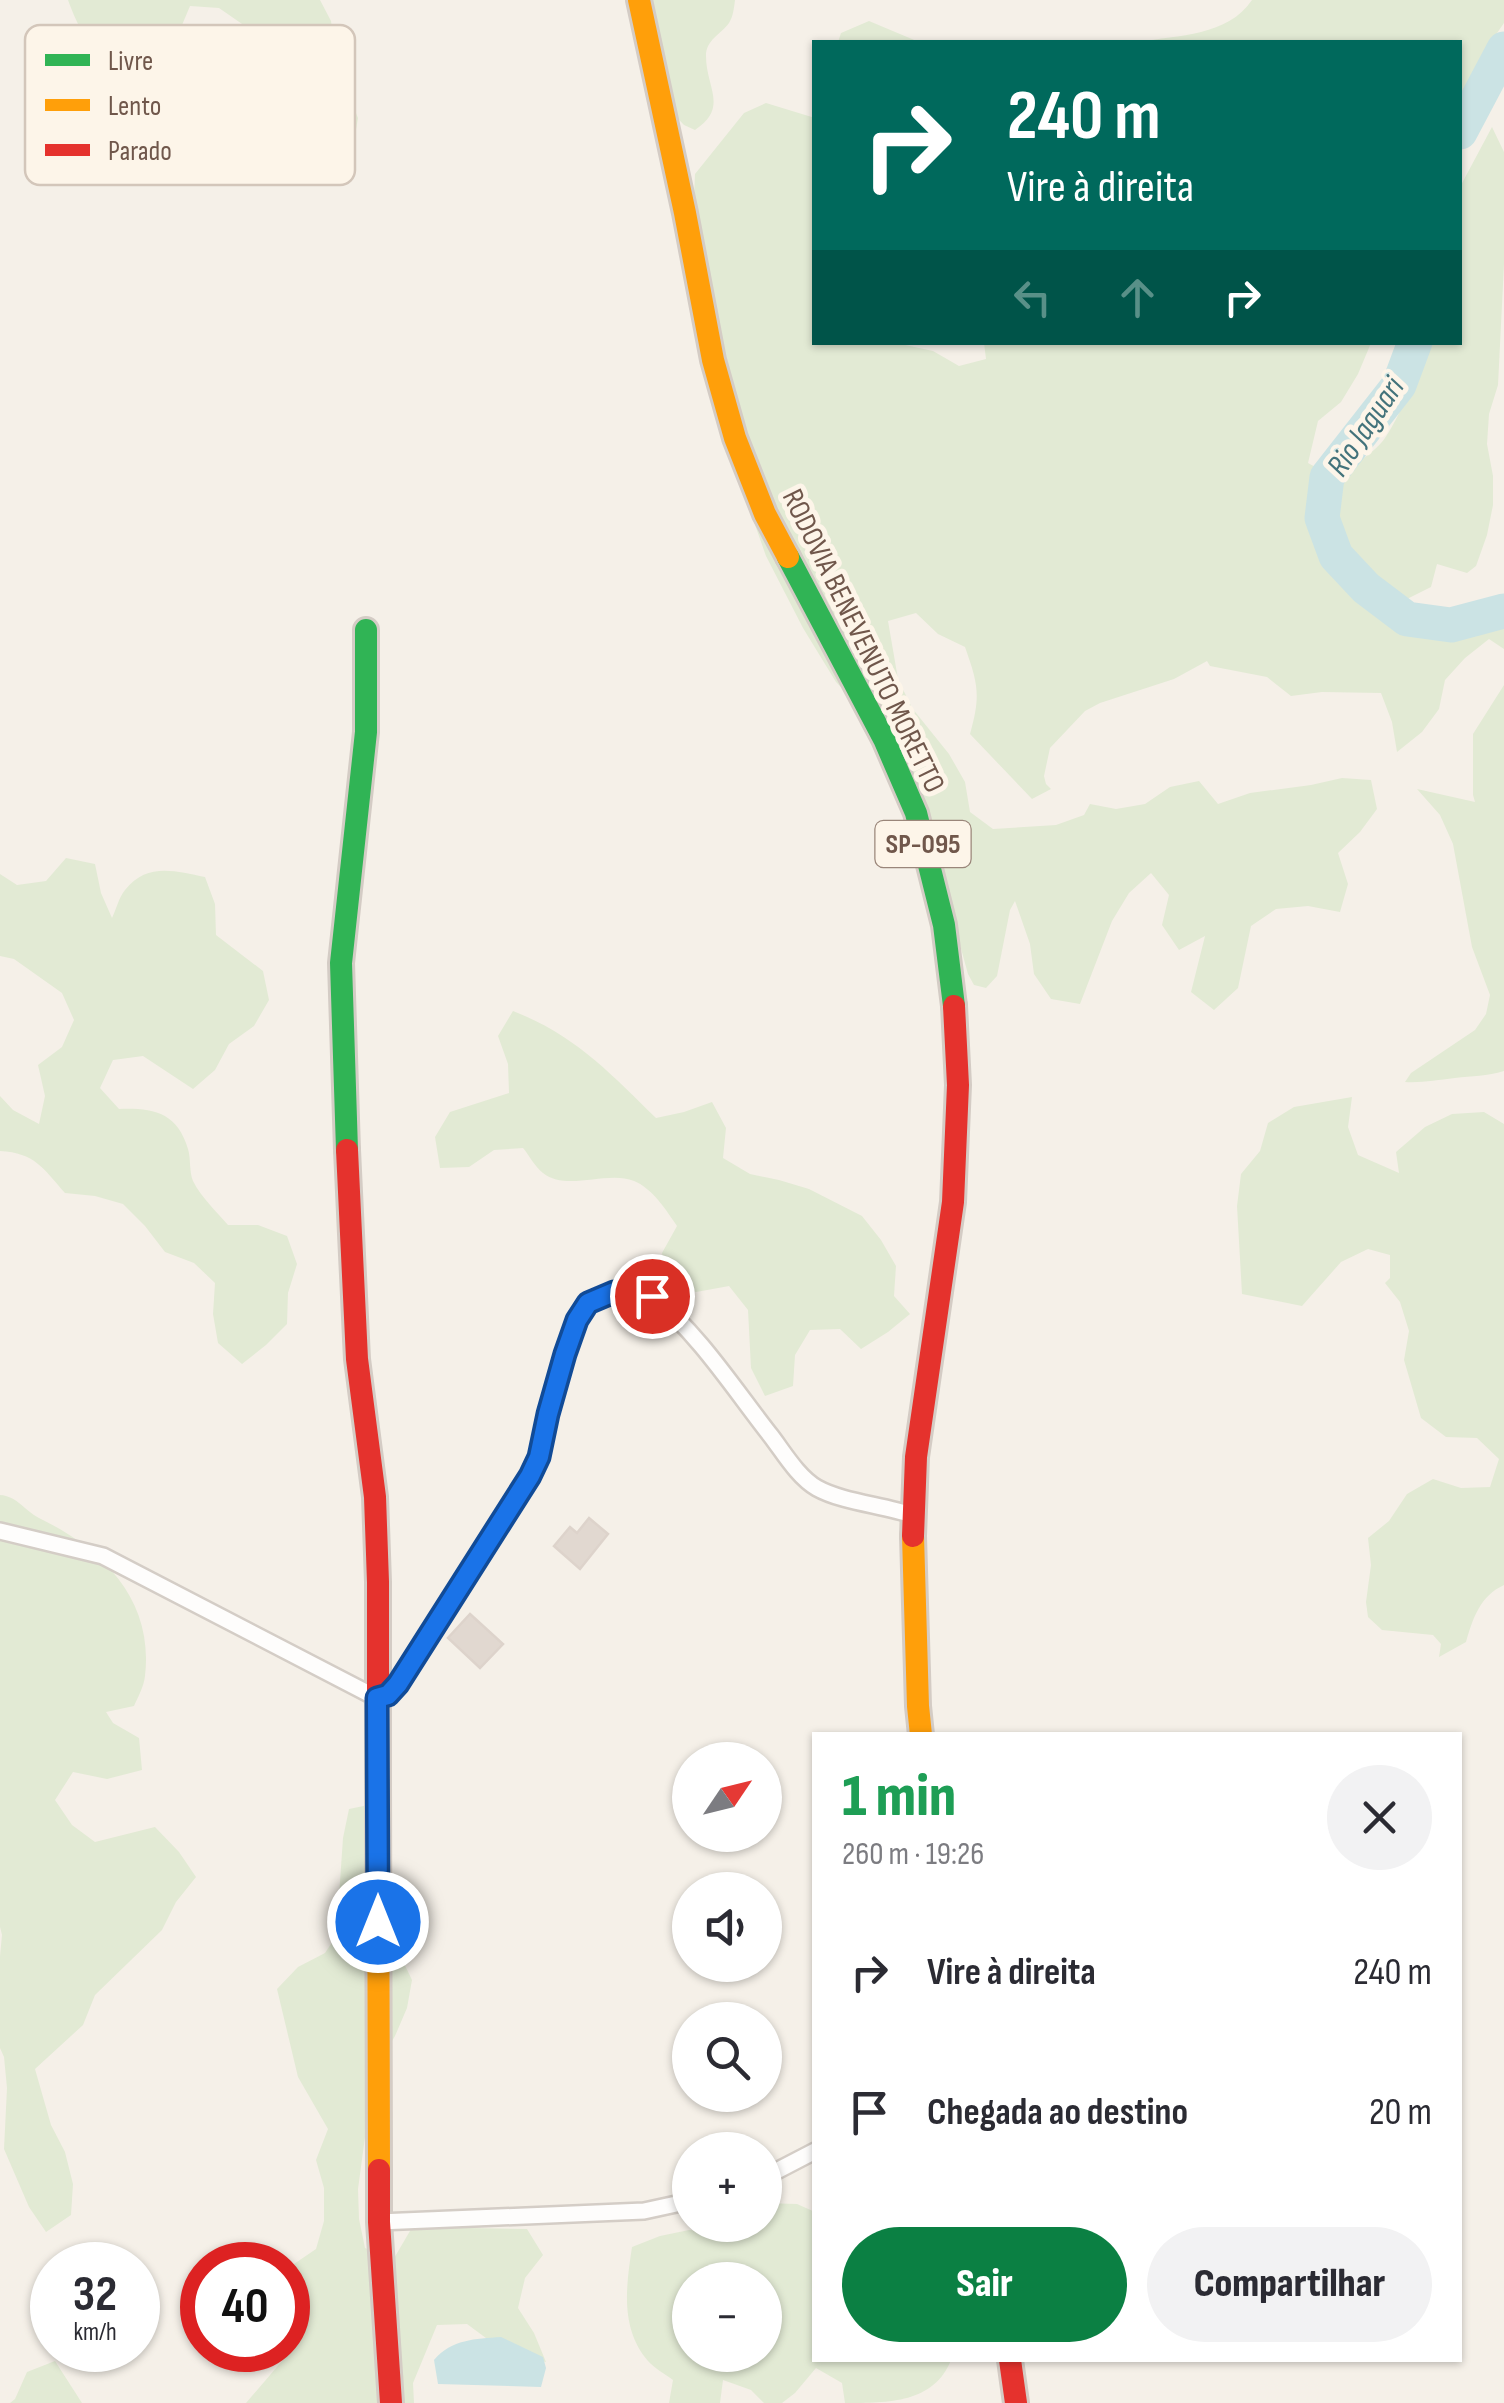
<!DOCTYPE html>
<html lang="pt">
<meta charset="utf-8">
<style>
:root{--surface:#fff;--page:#f2f2f3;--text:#2b2b33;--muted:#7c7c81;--accent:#0b8043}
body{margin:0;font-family:"Sofia Sans Condensed",sans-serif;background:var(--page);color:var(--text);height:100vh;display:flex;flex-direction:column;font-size:38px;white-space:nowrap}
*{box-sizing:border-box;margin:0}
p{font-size:32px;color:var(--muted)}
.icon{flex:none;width:55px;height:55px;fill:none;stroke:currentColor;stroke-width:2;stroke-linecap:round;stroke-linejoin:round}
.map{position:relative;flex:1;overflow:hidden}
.side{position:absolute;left:812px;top:1732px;width:650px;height:630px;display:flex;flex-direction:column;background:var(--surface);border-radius:0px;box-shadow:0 2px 8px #0004}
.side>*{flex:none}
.top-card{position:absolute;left:812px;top:40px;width:650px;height:305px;border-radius:0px;box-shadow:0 2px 8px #0004;background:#00695c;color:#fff;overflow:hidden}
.needle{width:65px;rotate:55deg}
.controls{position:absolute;left:672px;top:1742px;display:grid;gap:20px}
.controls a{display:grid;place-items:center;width:110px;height:110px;border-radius:50%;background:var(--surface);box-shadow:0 2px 8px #0004;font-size:50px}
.speed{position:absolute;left:30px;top:2242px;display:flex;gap:20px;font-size:50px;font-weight:700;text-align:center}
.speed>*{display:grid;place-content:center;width:130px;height:130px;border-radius:50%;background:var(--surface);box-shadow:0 2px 8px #0004;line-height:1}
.speed small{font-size:25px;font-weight:400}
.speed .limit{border:15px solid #d22;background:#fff;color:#111}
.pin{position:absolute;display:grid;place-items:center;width:85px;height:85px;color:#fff;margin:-42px;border:5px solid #fff;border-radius:50%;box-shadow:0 2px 10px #0007}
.me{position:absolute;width:110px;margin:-55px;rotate:0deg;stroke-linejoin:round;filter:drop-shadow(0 0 8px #0008)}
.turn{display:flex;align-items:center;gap:35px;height:210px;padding:0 30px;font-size:45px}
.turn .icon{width:130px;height:130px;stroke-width:2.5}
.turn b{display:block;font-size:70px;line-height:85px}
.lanes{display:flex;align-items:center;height:95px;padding:0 30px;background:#0003;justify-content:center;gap:50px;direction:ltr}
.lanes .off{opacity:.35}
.round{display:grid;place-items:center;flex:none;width:105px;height:105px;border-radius:52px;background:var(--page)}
.summary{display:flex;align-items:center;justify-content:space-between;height:170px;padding:0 30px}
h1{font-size:60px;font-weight:800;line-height:75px;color:#1e9e55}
.action{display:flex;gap:20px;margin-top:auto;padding:20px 30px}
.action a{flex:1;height:115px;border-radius:60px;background:var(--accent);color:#fff;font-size:40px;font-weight:800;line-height:115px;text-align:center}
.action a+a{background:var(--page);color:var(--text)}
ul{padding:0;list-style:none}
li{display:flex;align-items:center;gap:30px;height:140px;padding:0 30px}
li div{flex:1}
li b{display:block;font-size:38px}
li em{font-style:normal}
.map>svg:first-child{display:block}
.green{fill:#e2ead4;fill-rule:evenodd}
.water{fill:#cbe3e4}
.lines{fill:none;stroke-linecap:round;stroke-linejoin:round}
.river{stroke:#cbe3e4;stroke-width:35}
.building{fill:#e1d8d0;stroke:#ddd3cb;stroke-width:2.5}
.lane-casing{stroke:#d4cdc6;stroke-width:12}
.street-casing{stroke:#d4cdc6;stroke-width:20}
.fast-casing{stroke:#d4ccc5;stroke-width:28}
.slow-casing{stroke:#d4ccc5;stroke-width:28}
.jam-casing{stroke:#d4ccc5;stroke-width:28}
.lane{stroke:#fefdfc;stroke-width:8}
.street{stroke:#fefdfc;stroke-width:15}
.fast{stroke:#30b455;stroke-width:22}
.slow{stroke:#ff9f0a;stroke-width:22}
.jam{stroke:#e5322d;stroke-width:22}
.route-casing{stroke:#114b97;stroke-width:25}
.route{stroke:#1a73e8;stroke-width:18}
.labels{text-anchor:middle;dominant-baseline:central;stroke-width:10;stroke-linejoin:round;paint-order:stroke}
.shield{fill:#fdf5e9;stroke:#9a867a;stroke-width:2.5}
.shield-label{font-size:28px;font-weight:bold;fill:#70574b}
.street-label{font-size:30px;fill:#70574b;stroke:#fdf5e9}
.water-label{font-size:32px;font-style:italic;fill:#43737b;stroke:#fdf5e9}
.key{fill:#fdf5e9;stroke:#d3c6ba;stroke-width:2.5}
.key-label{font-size:28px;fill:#70574b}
</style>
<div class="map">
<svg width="1504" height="2403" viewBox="0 0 1504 2403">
<rect width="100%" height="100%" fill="#f5f0e8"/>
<!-- green -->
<path class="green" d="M68 0H320L331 21 335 51 342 79 358 118 353 147 333 172 304 186 288 162 289 99 262 84 249 57 245 26 219 8 190 6 177 37 156 59C100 57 88 54 68 0Z
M634 0H735C734 8 733 17 729 23 720 35 706 40 706 56 706 88 729 107 695 130L684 125 669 109Z
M1252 0H1504V23L1481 56 1472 85 1460 106V42H1139C1178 35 1228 36 1252 0Z
M869 21 919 42H838L841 33Z
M766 103 815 118V342L896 343 933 351 959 366 986 359 984 343H1371L1358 374 1341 402 1318 421 1308 463 1334 477C1351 466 1374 454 1385 438 1405 409 1413 373 1430 343L1460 342V187L1492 127 1504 152V264L1498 385 1489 414 1487 444 1493 476V505L1487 535 1476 566 1467 573 1437 564 1431 587 1393 606 1379 608 1395 622 1453 633 1482 627 1504 610V649L1489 639 1465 658 1445 680 1439 709 1422 732 1397 752 1392 722 1381 693 1322 692 1291 696 1267 677 1210 666 1207 661 1174 679 1100 703 1085 711 1050 748 1044 776 1046 784 1051 789 1032 799 970 734C981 695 978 684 965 647L938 634 916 613 888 621 898 679 912 708 949 754 965 782 970 812 993 829 1056 825 1084 815 1090 804 1116 809 1145 804 1170 787 1199 781 1218 804 1250 793 1311 785 1342 778 1371 780 1377 809 1360 832 1338 853 1348 884 1340 912 1308 906 1276 909 1251 926 1238 988 1214 1010 1191 992 1205 936 1179 950 1162 925 1169 895 1151 873 1129 893 1112 921 1080 1004 1051 999 1034 974 1030 944 1015 901 1010 910 997 976 986 988 974 985 968 974 944 887 939 843 901 758 886 734 836 682 803 628 766 556 725 440 693 219 695 174 744 113Z
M1504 685V1071C1487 1076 1472 1076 1455 1078 1437 1080 1422 1083 1405 1082L1411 1073 1475 1030 1486 1014 1490 995 1472 947 1453 844 1440 815 1417 789 1475 802 1473 795V734Z
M66 858 95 864 101 893 112 918C116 910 119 897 125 890 147 862 175 871 205 877L215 904 216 935 263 971 269 1000 254 1026 229 1044 215 1070 193 1089 143 1056 113 1060 100 1088 119 1109C153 1108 177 1112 188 1149 191 1159 189 1171 193 1181 201 1197 216 1211 228 1225H258L287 1236 297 1264 288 1293 287 1324 266 1345 242 1364 218 1343 213 1314 215 1283 194 1263 165 1252 145 1226 123 1204 95 1196 65 1193C43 1168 35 1153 0 1151V1096L13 1110 39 1124 45 1096 38 1065 62 1047 74 1020 62 993 14 959 0 956V874L17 885 46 881Z
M513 1011C575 1035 610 1073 656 1118L684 1112 712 1102 726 1128 723 1158 750 1174 779 1180 809 1189 862 1216 881 1240 896 1266 894 1296 910 1314 888 1332 861 1349 840 1329 810 1330 795 1355 793 1386 765 1396 751 1368 748 1310 729 1286 696 1292 668 1281 662 1253 677 1226C667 1211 652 1188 634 1181 607 1170 567 1192 543 1173 535 1167 529 1155 523 1148L494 1150 469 1167 440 1168 435 1137 450 1112 509 1093 508 1064 498 1036Z
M1352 1097 1348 1127 1358 1155 1399 1173 1396 1152 1425 1127 1452 1114 1484 1112 1504 1124V1585C1480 1596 1473 1618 1466 1642L1439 1657 1441 1644 1433 1635 1382 1630 1368 1617 1366 1602 1371 1565 1368 1538 1389 1521 1407 1494 1433 1479 1461 1488 1490 1487 1499 1459 1477 1438 1446 1437 1421 1418 1404 1360 1409 1331 1400 1302 1385 1283 1390 1278V1255L1368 1249 1341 1262 1302 1306 1242 1294 1237 1206 1241 1174 1260 1151 1268 1123 1294 1107Z
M0 1495C17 1496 25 1511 39 1518 103 1549 154 1600 145 1676 144 1686 138 1697 134 1706L106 1712 113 1723 139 1738 142 1770 107 1779 73 1772 55 1800 72 1825 95 1842 155 1827 179 1852 196 1877 176 1902 162 1930 95 1995 83 2025 35 2069 51 2125 65 2152 73 2184 71 2215 46 2232 29 2207 4 2149 7 2088 4 2057 0 2048V1956L2 1935 0 1927Z
M378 1803 390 1862 399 1953 412 1980 407 2008 395 2036 374 2070 358 2189 359 2219 365 2248 393 2260 417 2219 445 2211 468 2228 527 2229 543 2255 525 2278 518 2308 534 2333 546 2362 517 2356 490 2341 467 2324 437 2325 413 2383 414 2403H246L288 2354V2273L291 2266 316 2249 324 2221V2188L316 2160 328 2129 298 2077 277 1989 298 1967 325 1953 341 1929 339 1896 343 1838 349 1809Z
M765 2203 797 2204 815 2212V2360H951C934 2403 889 2403 845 2403L842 2383 816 2368 795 2393 782 2403H764L751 2390 723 2380 720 2403H669L673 2380C665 2374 654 2368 648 2361 620 2328 626 2287 632 2247L660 2236 689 2230 719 2232 749 2225H765ZM765 2280V2355H690V2280Z
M55 2361 82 2403H10L15 2399 27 2372Z"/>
<!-- water -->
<path class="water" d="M501 2337 543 2357 546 2368 541 2387 438 2384 434 2360C452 2339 475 2339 501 2337Z"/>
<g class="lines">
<!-- river -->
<path class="river" d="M1460 132 1504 49
M1415 342 1399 385 1327 477 1322 518 1336 556 1366 588 1407 619 1451 625 1504 611"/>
</g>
<!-- building -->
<path class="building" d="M589 1518 608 1534 580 1569 554 1546 570 1527 577 1533Z
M470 1614 503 1644 480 1668 448 1638Z"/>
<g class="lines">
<!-- lane casing -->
<g class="lane-casing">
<path id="lane" d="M380 1697 388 1695 398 1684 530 1475 539 1457 548 1414 565 1354 577 1320 588 1303 615 1292 652 1296"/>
</g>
<!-- street casing -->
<g class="street-casing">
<path id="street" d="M652 1296C699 1334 734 1389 771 1436 784 1453 798 1477 817 1488 842 1502 883 1505 912 1515
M0 1531 103 1556 377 1698
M765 2177 815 2151
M379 2222 644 2211 690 2201"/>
</g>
<!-- fast casing -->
<g class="fast-casing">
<path id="fast" d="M788 557 884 739 916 813 944 925 954 1006
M347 1150 341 963 366 732V630"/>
</g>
<!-- slow casing -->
<g class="slow-casing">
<path id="slow" d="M639 0 685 213 713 360 735 438 765 514 788 557
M913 1536 918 1706 921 1735
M378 1781 379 2170"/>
</g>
<!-- jam casing -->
<g class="jam-casing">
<path id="jam" d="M347 1150 357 1359 375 1497 378 1582V1781
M913 1536 916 1457 953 1202 958 1085 954 1006
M379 2170V2222L391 2403
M1010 2360 1016 2403"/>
</g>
<!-- lane -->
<use href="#lane" class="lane"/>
<!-- street -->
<use href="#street" class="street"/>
<!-- fast -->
<use href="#fast" class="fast"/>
<!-- slow -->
<use href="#slow" class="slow"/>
<!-- jam -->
<use href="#jam" class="jam"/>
</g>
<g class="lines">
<!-- route casing -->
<g class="route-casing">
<path id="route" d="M378 1922 377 1698 388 1695 398 1684 530 1476 539 1457 548 1414 565 1354 577 1320 588 1303 614 1292 652 1296"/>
</g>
<!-- route -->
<use href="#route" class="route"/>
</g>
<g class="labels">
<!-- shield labels -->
<rect class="shield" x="875.5" y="821" width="95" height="46" rx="8"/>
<g class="shield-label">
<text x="923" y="844">SP-095</text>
</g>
<!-- street labels -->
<g class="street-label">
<text transform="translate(863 641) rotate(64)">RODOVIA BENEVENUTO MORETTO</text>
</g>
<!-- water labels -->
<g class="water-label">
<text transform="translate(1366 427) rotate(-56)">Rio Jaguari</text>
</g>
</g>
<!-- legend -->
<rect x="25" y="25" width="330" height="160" rx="15" class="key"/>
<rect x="45" y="54" width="45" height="12" fill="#30b455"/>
<rect x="45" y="99" width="45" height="12" fill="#ff9f0a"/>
<rect x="45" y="144" width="45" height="12" fill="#e5322d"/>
<g class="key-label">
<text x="108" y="70">Livre</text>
<text x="108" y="115">Lento</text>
<text x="108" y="160">Parado</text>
</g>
</svg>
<div class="controls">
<a><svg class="needle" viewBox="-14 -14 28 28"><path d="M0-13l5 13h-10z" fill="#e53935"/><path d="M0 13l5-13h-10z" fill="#7c7c81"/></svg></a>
<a><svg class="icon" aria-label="sound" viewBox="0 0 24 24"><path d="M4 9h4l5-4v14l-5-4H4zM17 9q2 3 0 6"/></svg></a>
<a><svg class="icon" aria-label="search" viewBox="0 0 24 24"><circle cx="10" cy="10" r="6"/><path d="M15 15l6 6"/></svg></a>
<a>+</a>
<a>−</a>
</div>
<div class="speed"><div>32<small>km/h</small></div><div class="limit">40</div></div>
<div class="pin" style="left:652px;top:1296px;background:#d93025"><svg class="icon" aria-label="arrive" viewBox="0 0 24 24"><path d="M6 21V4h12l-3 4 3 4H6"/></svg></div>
<svg class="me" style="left:378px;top:1922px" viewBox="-20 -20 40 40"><circle r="17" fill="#1a73e8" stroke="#fff" stroke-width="3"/><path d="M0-11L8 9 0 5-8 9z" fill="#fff"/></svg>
<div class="top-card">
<div class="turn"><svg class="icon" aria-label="right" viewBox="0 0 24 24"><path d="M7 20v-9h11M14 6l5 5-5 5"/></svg><div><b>240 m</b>Vire à direita</div></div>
<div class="lanes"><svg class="icon off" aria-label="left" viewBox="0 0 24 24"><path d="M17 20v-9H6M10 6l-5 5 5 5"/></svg><svg class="icon off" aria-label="ahead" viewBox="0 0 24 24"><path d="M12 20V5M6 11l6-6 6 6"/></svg><svg class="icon" aria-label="right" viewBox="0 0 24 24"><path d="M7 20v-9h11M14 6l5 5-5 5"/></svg></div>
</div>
<section class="side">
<div class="summary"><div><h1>1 min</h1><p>260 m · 19:26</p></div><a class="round"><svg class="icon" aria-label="close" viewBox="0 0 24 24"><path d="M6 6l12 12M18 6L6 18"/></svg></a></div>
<ul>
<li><svg class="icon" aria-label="right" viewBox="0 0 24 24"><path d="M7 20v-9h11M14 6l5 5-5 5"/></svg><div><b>Vire à direita</b></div><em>240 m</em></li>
<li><svg class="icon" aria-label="arrive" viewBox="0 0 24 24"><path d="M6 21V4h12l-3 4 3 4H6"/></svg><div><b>Chegada ao destino</b></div><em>20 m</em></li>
</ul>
<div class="action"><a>Sair</a><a>Compartilhar</a></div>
</section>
</div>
